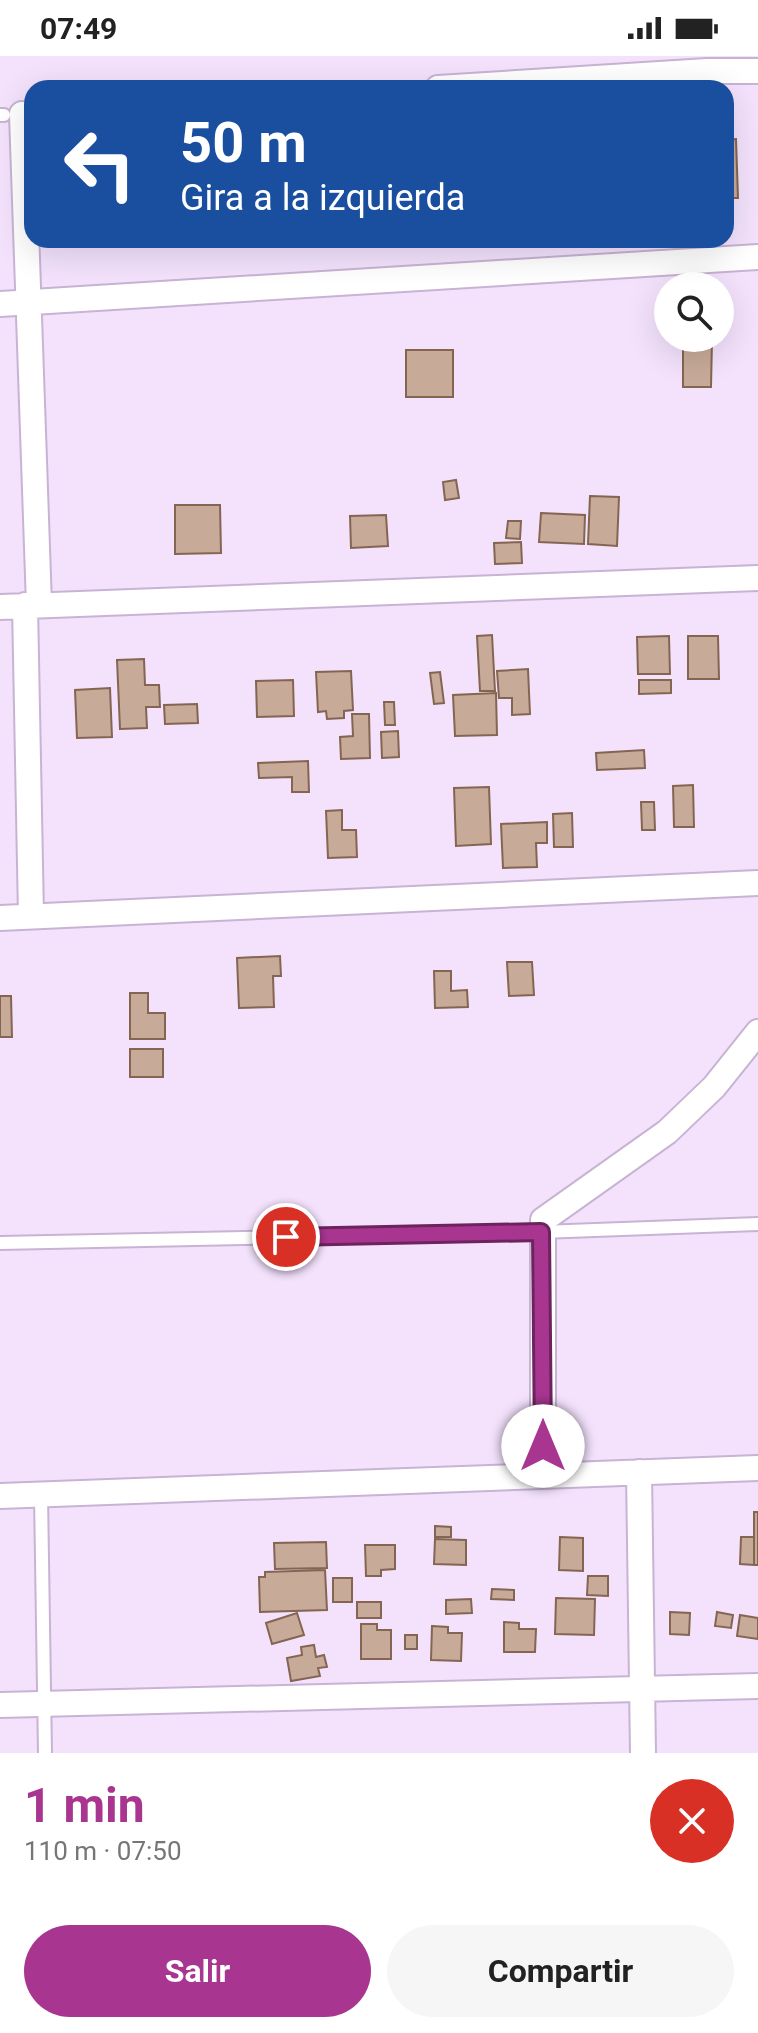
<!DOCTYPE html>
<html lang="es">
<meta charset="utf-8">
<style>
:root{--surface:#fff;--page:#f6f6f6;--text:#222;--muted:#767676;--accent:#a83691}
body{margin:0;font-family:Roboto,sans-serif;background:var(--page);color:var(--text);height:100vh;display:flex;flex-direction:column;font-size:30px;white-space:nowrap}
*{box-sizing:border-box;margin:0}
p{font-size:26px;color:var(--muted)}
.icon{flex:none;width:44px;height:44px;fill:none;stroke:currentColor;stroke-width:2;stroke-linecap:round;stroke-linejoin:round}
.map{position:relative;height:1697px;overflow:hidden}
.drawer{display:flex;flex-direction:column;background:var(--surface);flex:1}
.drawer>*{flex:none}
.hud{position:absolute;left:24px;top:24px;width:710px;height:168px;border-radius:24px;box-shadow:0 8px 32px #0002;background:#1a4fa0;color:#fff;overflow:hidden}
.controls{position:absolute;left:654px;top:216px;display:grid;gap:16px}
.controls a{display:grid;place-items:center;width:80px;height:80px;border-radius:50%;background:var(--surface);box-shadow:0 8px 32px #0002;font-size:40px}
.pin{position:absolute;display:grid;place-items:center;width:68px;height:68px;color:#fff;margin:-34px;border:4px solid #fff;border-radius:50%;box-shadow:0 2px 8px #0007}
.me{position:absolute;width:88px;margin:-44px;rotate:0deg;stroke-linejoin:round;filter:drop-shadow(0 0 6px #0008)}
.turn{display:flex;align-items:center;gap:28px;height:168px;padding:0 24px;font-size:36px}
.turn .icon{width:104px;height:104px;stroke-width:2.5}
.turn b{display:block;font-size:56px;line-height:68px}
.round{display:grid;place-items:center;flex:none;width:84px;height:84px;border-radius:42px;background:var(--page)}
.overview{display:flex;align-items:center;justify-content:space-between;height:136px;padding:0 24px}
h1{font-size:48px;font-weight:700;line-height:60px;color:var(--accent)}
.primary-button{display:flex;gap:16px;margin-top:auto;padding:16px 24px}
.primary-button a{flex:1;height:92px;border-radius:48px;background:var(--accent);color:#fff;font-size:32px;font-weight:700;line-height:92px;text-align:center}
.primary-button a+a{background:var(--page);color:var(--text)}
.status{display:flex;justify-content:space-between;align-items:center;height:56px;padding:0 40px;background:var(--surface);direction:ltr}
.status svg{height:22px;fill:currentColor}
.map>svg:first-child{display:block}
.building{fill:#c8aa99;stroke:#846552;stroke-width:2}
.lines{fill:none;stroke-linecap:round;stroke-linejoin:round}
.lane-casing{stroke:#c8b3d3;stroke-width:16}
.street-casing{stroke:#c8b3d3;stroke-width:28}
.lane{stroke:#fff;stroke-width:12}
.street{stroke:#fff;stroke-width:24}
.route-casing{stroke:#6d235e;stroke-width:20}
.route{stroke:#a83691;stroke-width:14}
</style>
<div class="status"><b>07:49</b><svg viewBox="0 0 49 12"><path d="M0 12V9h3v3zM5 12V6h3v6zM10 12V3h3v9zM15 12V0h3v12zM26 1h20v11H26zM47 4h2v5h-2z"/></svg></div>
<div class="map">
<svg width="758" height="1697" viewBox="0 0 758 1697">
<rect width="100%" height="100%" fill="#f4e2fd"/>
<!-- building -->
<path class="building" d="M736 83 738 142H726V84Z
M683 283 712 284 711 331H683Z
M406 294H453V341H406Z
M456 424 459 442 445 444 443 426Z
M590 440 619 441 617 490 588 488Z
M175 449H220L221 497 175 498Z
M541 457 585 459 584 488 539 486Z
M386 459 388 490 351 492 350 460Z
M508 465H521L520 483 506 482Z
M521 486 522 507 495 508 494 487Z
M492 579 495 635H480L477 580Z
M669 580 670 618H638L637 581Z
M688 580H718L719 623H688Z
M144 603 145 629H159L160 651H146L147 672 120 673 117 604Z
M528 613 530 658 512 659V642H499L497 615Z
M351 615 353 654 344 655V662L327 663 326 655 318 656 316 616Z
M440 616 444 647 434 648 430 617Z
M293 624 294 660 257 661 256 625Z
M639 624H671V637L639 638Z
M110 632 112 681 77 682 75 634Z
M496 637 497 679 455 680 453 639Z
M384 646H394L395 669H385Z
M197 648 198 667 165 668 164 649Z
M352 658H369L370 702 341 703 340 681 353 680Z
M398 675 399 701 382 702 381 676Z
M644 694 645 712 597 714 596 697Z
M308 705 309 736H292V721L259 722 258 707Z
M693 729 694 771H674L673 730Z
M489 731 491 788 456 790 454 732Z
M641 746H654L655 774H642Z
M342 754V774H356L357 801 328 802 326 755Z
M572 757 573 791H554L553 758Z
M547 766V787H536L537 811 503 812 501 768Z
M280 900 281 920H273L274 951 239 952 237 902Z
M507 906H532L534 939 509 940Z
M434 915H451V935L467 934 468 951 435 952Z
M130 937H148V957H165V983H130Z
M0 940H11L12 981H0Z
M130 993H163V1021H130Z
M754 1456H758V1509H754Z
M435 1470 451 1471V1481H435Z
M560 1481 583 1482V1515L559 1514Z
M741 1481H754V1509L740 1508Z
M435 1483 466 1484V1509L434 1508Z
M326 1486 327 1512 275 1513 274 1487Z
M365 1489H395V1513L381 1514V1520H366Z
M325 1514 327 1554 260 1556 259 1521H265V1516Z
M588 1520H608V1540L587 1539Z
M333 1522H352V1546H333Z
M492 1533 514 1534V1544L491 1543Z
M556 1542 595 1543 594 1579 555 1578Z
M471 1543 472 1557 446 1558V1544Z
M357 1546H381V1562H357Z
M670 1556 690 1557 689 1579 670 1578Z
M717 1556 733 1559 731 1572 715 1570Z
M297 1557 304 1579 272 1588 266 1567Z
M740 1559 758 1562V1583L737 1580Z
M504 1566 519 1567V1573H536L535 1596H504Z
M361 1568H377V1574H391V1603H361Z
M432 1570 448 1571V1577H462L461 1605 431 1604Z
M405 1579H417V1593H405Z
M314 1589 316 1601 324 1599 327 1611 318 1612 320 1620 291 1625 287 1602 302 1599 301 1591Z"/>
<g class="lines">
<!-- lane casing -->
<g class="lane-casing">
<path id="lane" d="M0 59H4
M0 1187 541 1176 758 1168
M41 1439 45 1697"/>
</g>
<!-- street casing -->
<g class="street-casing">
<path id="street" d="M438 32 707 15H758
M22 58 39 549
M0 248 758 201
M25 549 31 860
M0 551 758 522
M0 862 758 827
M639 1416 643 1697
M543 1420V1164L667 1076 714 1031 758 976
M0 1440 758 1412
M0 1649 758 1630"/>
</g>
<!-- lane -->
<use href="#lane" class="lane"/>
<!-- street -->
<use href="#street" class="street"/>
</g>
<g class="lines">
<!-- route casing -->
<g class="route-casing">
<path id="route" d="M286 1181 541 1176 543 1390"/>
</g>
<!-- route -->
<use href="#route" class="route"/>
</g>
</svg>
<div class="controls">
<a><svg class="icon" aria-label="search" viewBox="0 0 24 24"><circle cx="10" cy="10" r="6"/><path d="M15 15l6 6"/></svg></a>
</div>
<div class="pin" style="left:286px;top:1181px;background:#d93025"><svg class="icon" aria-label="arrive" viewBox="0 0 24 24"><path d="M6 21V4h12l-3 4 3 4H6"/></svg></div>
<svg class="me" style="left:543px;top:1390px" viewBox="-20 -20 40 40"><circle r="19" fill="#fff"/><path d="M0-13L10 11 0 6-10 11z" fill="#a83691"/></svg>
<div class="hud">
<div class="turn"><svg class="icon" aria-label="left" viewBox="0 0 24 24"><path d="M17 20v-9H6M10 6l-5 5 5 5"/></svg><div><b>50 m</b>Gira a la izquierda</div></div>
</div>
</div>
<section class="drawer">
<div class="overview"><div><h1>1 min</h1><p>110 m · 07:50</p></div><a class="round" style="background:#d93025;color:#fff"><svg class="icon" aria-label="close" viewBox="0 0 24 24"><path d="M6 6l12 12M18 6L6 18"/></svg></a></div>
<div class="primary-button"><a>Salir</a><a>Compartir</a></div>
</section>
